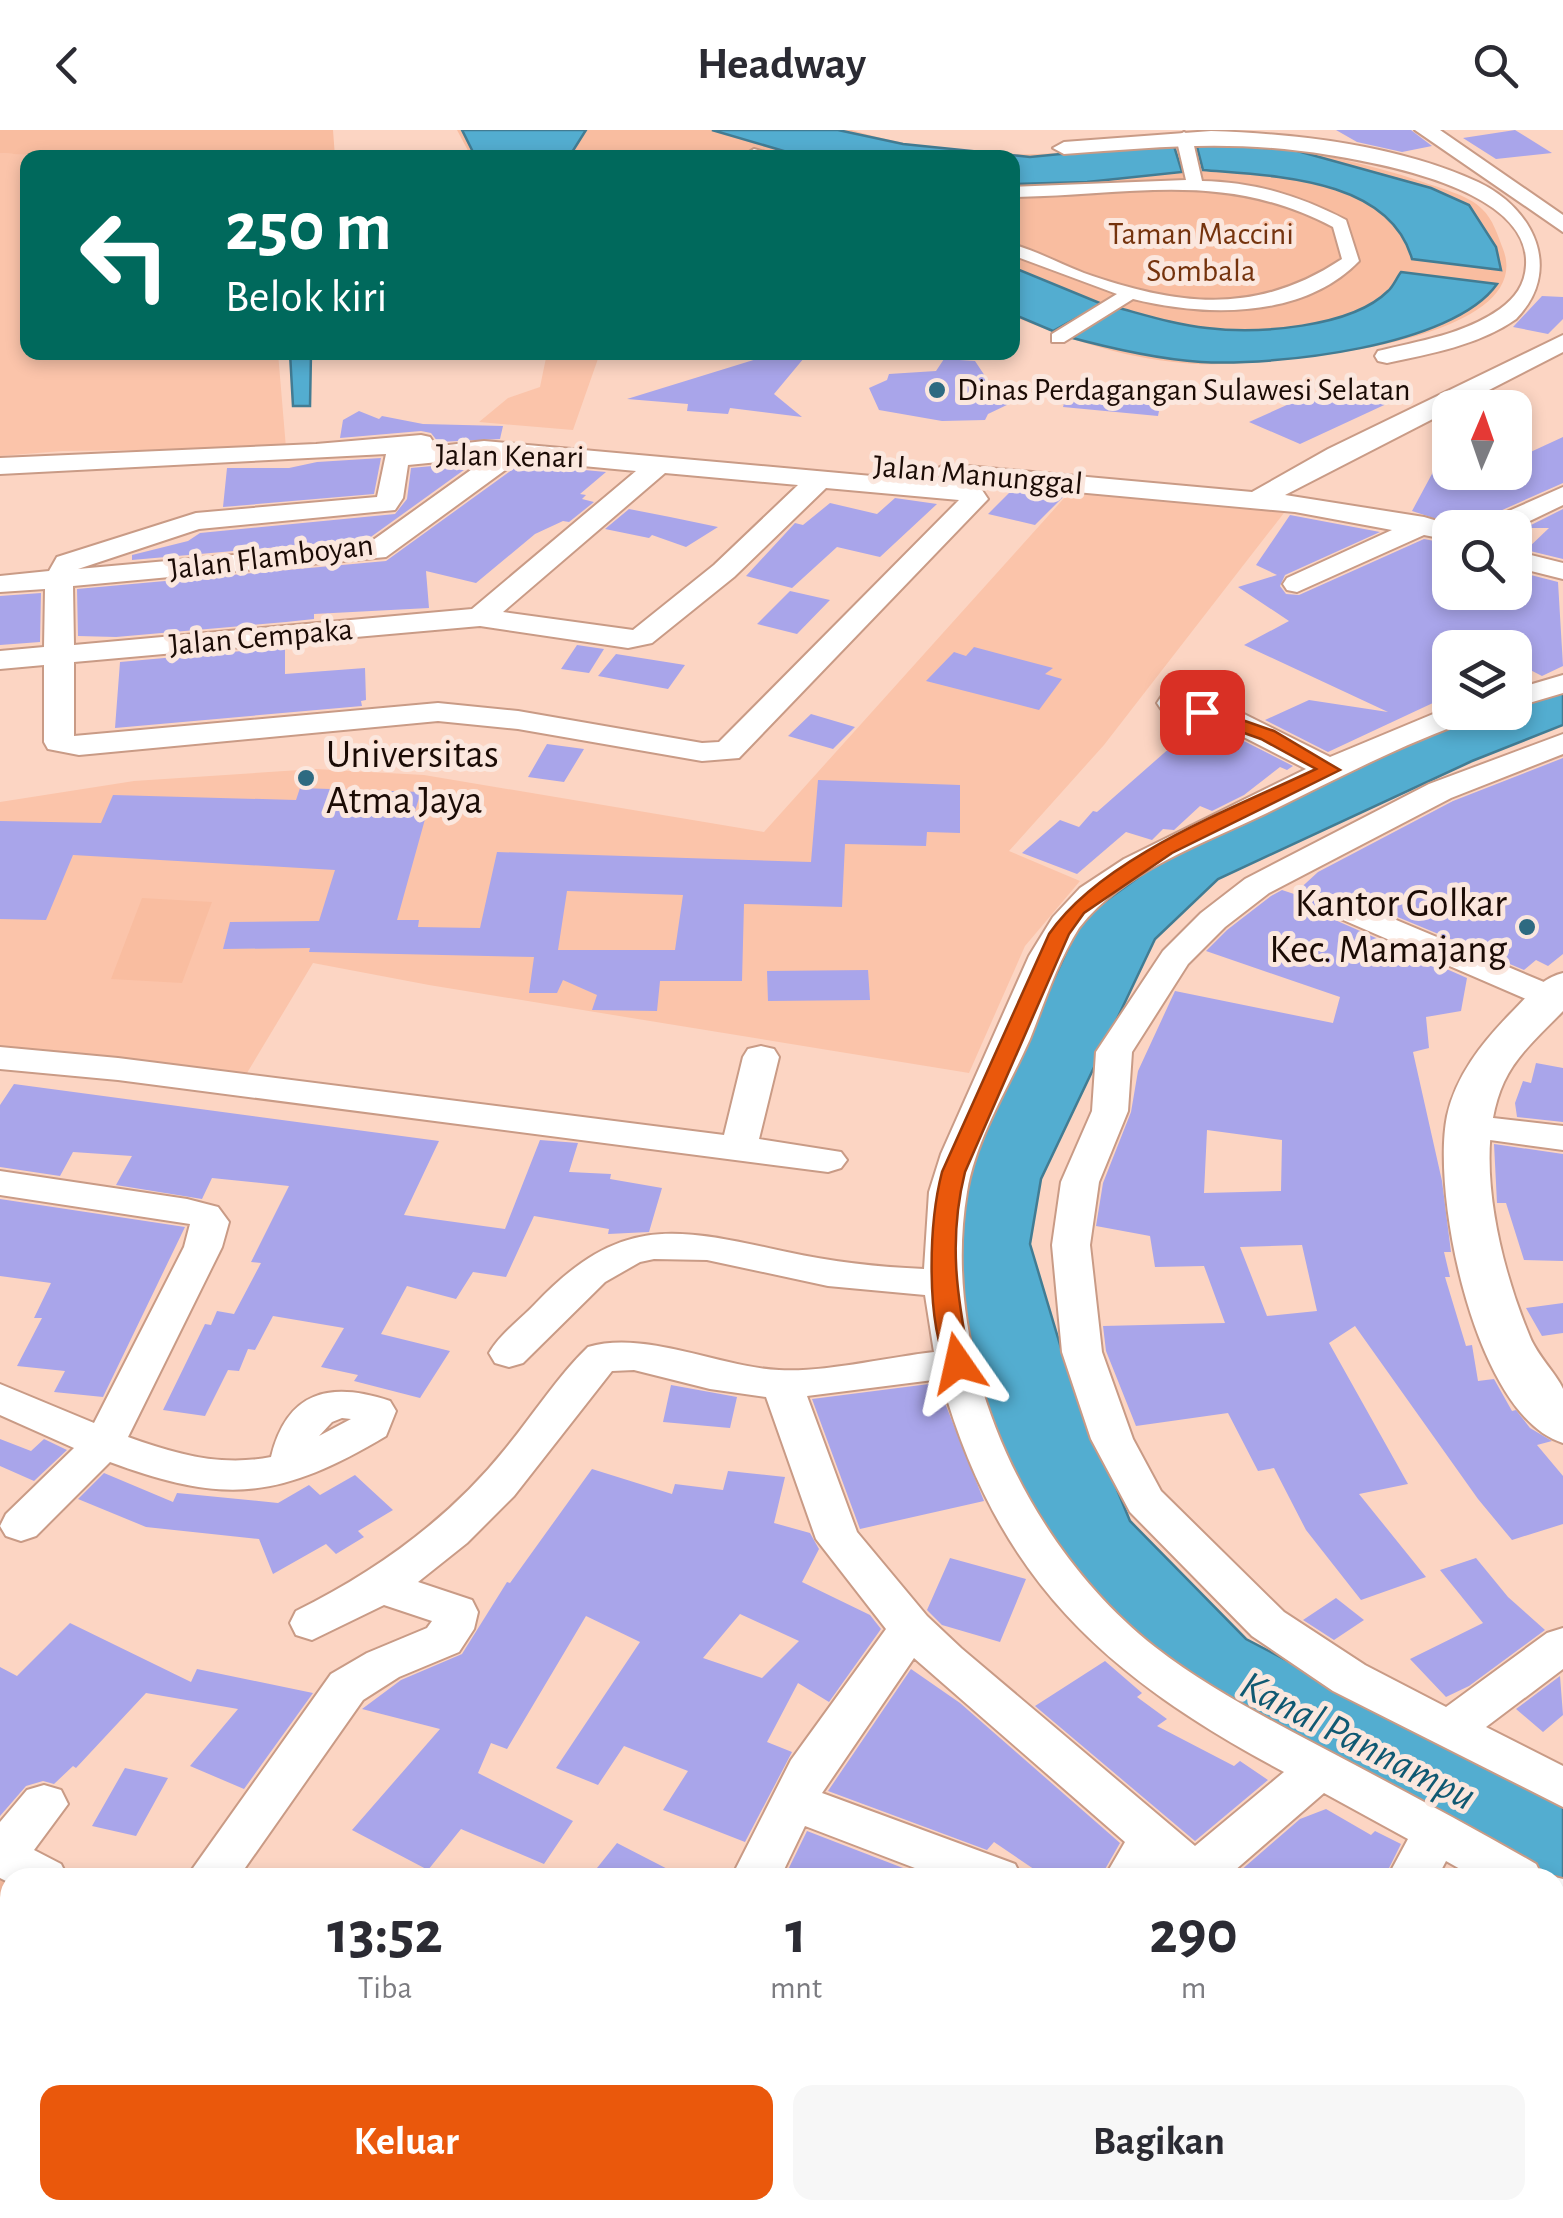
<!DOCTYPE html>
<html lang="id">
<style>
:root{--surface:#fff;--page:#f7f7f7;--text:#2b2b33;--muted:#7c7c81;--accent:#ea580c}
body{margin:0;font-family:"Alegreya Sans",sans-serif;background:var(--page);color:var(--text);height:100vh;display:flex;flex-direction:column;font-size:38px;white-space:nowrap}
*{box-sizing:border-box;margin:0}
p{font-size:32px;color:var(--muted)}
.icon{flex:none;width:55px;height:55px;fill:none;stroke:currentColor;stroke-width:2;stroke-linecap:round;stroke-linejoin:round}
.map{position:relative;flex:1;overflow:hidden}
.details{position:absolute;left:0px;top:1738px;width:1565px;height:352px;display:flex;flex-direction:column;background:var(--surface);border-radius:30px 30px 0 0;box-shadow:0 5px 15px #0003}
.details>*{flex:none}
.top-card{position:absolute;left:20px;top:20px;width:1000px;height:210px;border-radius:20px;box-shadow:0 5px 15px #0003;background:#00695c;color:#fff;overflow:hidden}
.needle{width:65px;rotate:2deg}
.buttons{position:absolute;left:1432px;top:260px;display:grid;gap:20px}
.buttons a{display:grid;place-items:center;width:100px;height:100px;border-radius:20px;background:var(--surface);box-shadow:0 5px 15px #0003;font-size:50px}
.pin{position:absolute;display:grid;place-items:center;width:85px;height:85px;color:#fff;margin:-42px;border-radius:20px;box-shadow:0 5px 15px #0006}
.me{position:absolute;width:110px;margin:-55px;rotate:349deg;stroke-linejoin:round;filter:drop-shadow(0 0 8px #0008)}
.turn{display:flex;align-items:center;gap:35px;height:210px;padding:0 40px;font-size:45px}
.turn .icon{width:130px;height:130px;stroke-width:2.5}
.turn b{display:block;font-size:70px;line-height:85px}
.eta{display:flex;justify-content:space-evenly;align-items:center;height:170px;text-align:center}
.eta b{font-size:60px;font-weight:700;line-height:70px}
.button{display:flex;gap:20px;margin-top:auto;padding:20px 40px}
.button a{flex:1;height:115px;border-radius:20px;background:var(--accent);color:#fff;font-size:40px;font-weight:700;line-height:115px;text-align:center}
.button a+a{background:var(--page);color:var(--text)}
header{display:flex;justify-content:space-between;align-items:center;height:130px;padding:0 40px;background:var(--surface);font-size:45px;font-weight:700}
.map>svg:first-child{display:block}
.built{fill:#fbc4aa}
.green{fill:#f9bda0}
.water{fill:#53add0;stroke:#427c93;stroke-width:2.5}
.building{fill:#a9a5ea;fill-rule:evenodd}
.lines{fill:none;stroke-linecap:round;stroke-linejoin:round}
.pedestrian-casing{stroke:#c99b86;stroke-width:4}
.minor-casing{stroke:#c99b86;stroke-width:4}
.tertiary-casing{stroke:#c99b86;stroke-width:4}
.pedestrian{fill:#fff;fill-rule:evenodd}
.minor{fill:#fff;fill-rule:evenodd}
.tertiary{fill:#fff;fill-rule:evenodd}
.route{fill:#ea580c;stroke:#983908;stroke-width:2.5}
.poi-dot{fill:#2e6a81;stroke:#fbe7de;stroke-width:4}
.labels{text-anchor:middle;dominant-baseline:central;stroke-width:10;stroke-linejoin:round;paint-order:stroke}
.far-park-label{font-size:32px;fill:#75330d;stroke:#fbe7de}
.far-poi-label{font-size:32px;fill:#1b0b05;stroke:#fbe7de;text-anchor:start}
.far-street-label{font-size:32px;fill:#1b0b05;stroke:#fbe7de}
.poi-label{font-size:40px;fill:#1b0b05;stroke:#fbe7de;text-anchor:start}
.water-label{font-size:42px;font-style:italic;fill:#105972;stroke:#fbe7de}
</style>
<header><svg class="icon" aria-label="back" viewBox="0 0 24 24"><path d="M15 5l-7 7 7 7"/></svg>Headway<svg class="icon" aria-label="search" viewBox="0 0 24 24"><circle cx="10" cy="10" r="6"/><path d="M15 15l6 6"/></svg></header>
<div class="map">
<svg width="1563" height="2088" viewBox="0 0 1563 2088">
<rect width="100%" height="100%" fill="#fcd5c3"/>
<!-- built -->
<path class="built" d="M0 23 72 27 28 28V222L278 223 286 318 62 321 0 326Z
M547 223H600L573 300 479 292 508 268 540 257Z
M1075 356 1287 379 1104 615 1009 721 1080 751 1025 816 969 943 429 855 313 833 247 943 0 916V672L134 651 315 639 424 645 764 702Z"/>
<!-- green -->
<path class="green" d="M0 0H333L335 27 72 28 0 23Z
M457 0H852C903 16 963 23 1017 24 1067 26 1117 12 1168 11 1255 10 1338 24 1420 51 1439 58 1469 65 1482 79 1493 89 1498 106 1503 119 1541 217 1251 237 1195 234 1131 230 1071 211 1013 186L1012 28H472Z
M142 768 212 772 182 853 111 849Z
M0 1734 10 1748V2080H516L517 2088H0Z"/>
<!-- water -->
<path class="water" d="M462 0H586L569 27 476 28Z
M712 0H838L903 14 1030 27 1173 13 1182 42 1087 52 1013 54 1012 28 804 27Z
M1196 13 1294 20 1431 58 1469 75 1496 117 1501 140 1412 129C1389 47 1272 46 1203 40Z
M1012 137 1102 174 1053 201 1013 184Z
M1401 142 1497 154C1453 217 1275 236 1201 232 1155 229 1109 218 1065 206L1115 177C1145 185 1176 195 1207 198 1256 204 1351 198 1388 161 1393 157 1397 147 1401 142Z
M290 223H311L310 276H293Z
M1563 558V595L1472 631 1218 749 1155 809 1041 1049 1030 1114 1067 1238 1130 1391 1246 1509 1563 1676V1762L1555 1748 1536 1747 1158 1532 1022 1388 982 1285 956 1150 960 1053 1082 788 1179 718 1435 596 1482 583 1515 582V573Z"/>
<!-- building -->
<path class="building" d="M1336 0H1411L1432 16 1402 22 1357 12Z
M1515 0 1552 23 1496 29 1463 8Z
M1542 166 1563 167V189L1548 204 1513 197Z
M779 222H809L774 264 802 287 730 278 728 284 687 281 688 274 627 269Z
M944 229 975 231 989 252 1001 253 1011 273 988 284 985 290 942 291 879 280 869 258 887 250 889 244 936 241Z
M1373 250 1408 264 1300 314 1249 292 1307 266 1324 272Z
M1070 253 1163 261 1158 286 1063 277Z
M359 281 379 289 382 286 423 294 503 296 500 309 438 312 431 303 421 301 340 308 343 290Z
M1563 307V353L1482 389 1478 398H1464L1412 381 1433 342H1515V329Z
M381 328 374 364 223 377 227 338H289L317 332Z
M475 332 368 409 132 430V425L188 411 200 403 395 384 407 369 411 338Z
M520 334 606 342 580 364 586 365 582 369 594 372 569 392 563 391 535 404 476 453 426 441 429 478 314 484V489L286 492 116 507 78 506 77 459 386 431Z
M1012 360 1065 365 1035 395 988 384Z
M895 368 937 374 880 427 837 417 792 458 746 446 795 393 803 395 830 373 877 384Z
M629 379 670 387 718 397 686 417 652 405 649 408 605 399Z
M1563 379V429L1526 420 1549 398H1525Z
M1290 385 1380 402 1285 445 1280 456 1286 464 1299 465 1424 409 1450 414V462H1515V441L1558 452 1563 536 1542 546 1515 532V518L1487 513 1475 518H1450V565L1328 622 1265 590 1309 570 1388 582 1244 515 1289 491 1238 457 1277 445 1256 435Z
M790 461 830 470 797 504 757 494Z
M41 463 40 512 0 515V466Z
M577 515 604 519 589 543 561 539Z
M285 517V544L365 538 366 570 361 571 362 576 115 598 120 532Z
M974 517 1053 538 1045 544 1062 549 1039 580 926 551 954 522 966 526Z
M616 524 685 535 668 559 598 546Z
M1197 552 1240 559 1233 577 1192 566Z
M811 584 855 597 833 619 788 606Z
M1183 589 1221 600 1224 601 1221 611 1232 605 1293 636 1287 640 1280 637 1244 665 1212 681 1200 676 1174 700 1163 699 1152 710 1126 702 1077 744 1022 723 1060 690 1079 697 1093 681 1097 682 1172 616Z
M547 614 584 619 564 652 528 647Z
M1563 628V824L1548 836 1536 830 1524 840 1486 824V811L1474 810 1472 818 1340 763 1326 765 1318 776 1326 786 1467 848 1461 881 1426 887 1429 918 1413 922 1442 1051 1451 1122H1444L1450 1147H1445L1466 1216 1472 1215 1478 1251 1494 1249 1512 1281 1516 1280 1530 1298 1552 1311 1537 1315 1563 1346V1394L1512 1410 1478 1369 1355 1196 1329 1213 1408 1354 1359 1364 1426 1447 1361 1470 1306 1400 1274 1338 1258 1341 1228 1283 1136 1296 1106 1221 1103 1196 1225 1193 1204 1136 1155 1137 1150 1106 1096 1096 1103 1053 1131 982 1138 941 1175 861 1333 893 1340 867 1206 821 1227 800 1271 766 1282 760 1294 764 1318 742 1453 671ZM1207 1000 1282 1010 1281 1061 1204 1063ZM1302 1115 1317 1181 1267 1186 1240 1117Z
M818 650 960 655V703L927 702 926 716 845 714 842 777 744 774 742 851H660L657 881 592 880 597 865 563 850 557 863H529L534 827 309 822 310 818 223 819 230 792 319 791 335 740 73 725 46 790 0 789V691L101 693 113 665 296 670 300 658 421 662 415 681 427 682 397 790H419L418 797 480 798 497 722 811 732ZM567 761 683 765 675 820H558Z
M868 840 870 870 768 871 767 841Z
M1536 933 1563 938V992L1517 987 1515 973 1523 951 1531 953Z
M14 954 439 1011 404 1085 505 1099 540 1010 578 1013 569 1042 611 1044 610 1049 662 1058 649 1102 608 1104 609 1099 534 1086 506 1147 473 1142 456 1169 407 1156 381 1204 450 1221 420 1268 354 1251 358 1245 321 1237 344 1198 273 1186 255 1220 248 1219 239 1241 228 1240 205 1286 163 1280 205 1194 211 1195 217 1181 234 1184 261 1133 251 1132 289 1056 212 1048 202 1069 116 1055 132 1026 73 1022 60 1046 0 1037V975Z
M1494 1014 1563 1024V1131L1524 1130 1506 1073H1497Z
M0 1069 185 1097 103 1267 54 1262 65 1241 17 1236 42 1188H34L51 1153 0 1146Z
M1563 1173V1203L1542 1206 1526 1178Z
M937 1253 984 1371 860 1399 812 1269Z
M671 1255 737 1267 730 1298 663 1292Z
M0 1309 31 1321 44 1309 67 1320 34 1351 0 1336Z
M592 1339 672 1364 675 1354 723 1360 728 1341 785 1347 774 1393 810 1403 819 1419 802 1452 870 1485 881 1499 829 1572 798 1553 767 1612 792 1622 745 1712 663 1680 688 1641 624 1616 598 1655 556 1638 640 1512 586 1486 507 1619 491 1613 478 1643 573 1691 544 1734 461 1699 428 1740 352 1700 440 1599 362 1579 401 1550 462 1524 507 1452 510 1453ZM740 1484 799 1511 762 1548 703 1528Z
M104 1343 173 1372 177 1363 278 1373 309 1355 320 1365 355 1345 393 1380 358 1401 364 1407 336 1424 326 1414 273 1444 259 1409 146 1397 78 1369Z
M950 1428 1026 1449 1000 1512 942 1495 927 1480Z
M1476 1428 1508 1467 1545 1500 1469 1556 1446 1567 1410 1529 1483 1493 1440 1440Z
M1336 1468 1364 1490 1334 1510 1303 1490Z
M70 1493 191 1552 197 1539 313 1563 244 1659 190 1636 238 1579 146 1563 76 1638 73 1636 54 1654 43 1651 26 1656 0 1686V1537L17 1546Z
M1105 1531 1142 1563 1137 1567 1167 1589 1157 1596 1234 1636 1240 1631 1268 1650 1195 1711 1035 1576Z
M911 1539 960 1573 1120 1713 1100 1748H1047L994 1712 987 1720 828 1661Z
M1560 1546 1563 1585 1543 1602 1516 1579Z
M125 1638 168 1648 136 1706 92 1696Z
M1326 1679 1371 1705 1375 1701 1401 1714 1384 1748H1232L1300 1689Z
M807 1701 929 1748H784Z
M617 1713 685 1748H589Z"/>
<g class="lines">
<!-- pedestrian casing -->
<g class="pedestrian-casing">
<path id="pedestrian" d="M1184 2 1192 7 1202 51C1255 52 1300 66 1346 90L1359 131C1303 189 1206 187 1133 169L1064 212H1052V204L1117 164 1012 125V114C1037 121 1060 134 1084 143 1178 176 1256 186 1342 129L1333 97C1223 39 1130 66 1012 67V57L1186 50 1176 7Z
M754 19 776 25 778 28 748 27 746 24Z"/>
</g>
<!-- minor casing -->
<g class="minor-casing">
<path id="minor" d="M1415 0H1440L1563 85V102Z
M1211 1C1299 4 1397 15 1478 52 1535 79 1563 141 1516 189 1479 215 1430 224 1387 233L1378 231 1375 226 1378 221C1419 211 1465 204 1500 179 1515 168 1525 155 1526 135 1530 60 1384 34 1329 25 1233 9 1159 17 1064 24L1053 18 1064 12Z
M1563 205V222L1285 365 1424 387 1461 398H1450V410L1424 405 1297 462 1287 460 1283 454 1287 448 1392 400 1295 382 945 350 932 342 945 334 1252 362 1328 319Z
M421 305 430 307 434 313 431 317 484 311 971 355 980 357 988 369 739 628 702 631 518 599 438 591 79 625 48 619 44 612V535L0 539V521L44 517 45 459 0 462V446L49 441 57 427 196 383 377 367 386 324 0 344V328L316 314ZM489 327 369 413 78 439 199 399 395 380 403 368 408 335ZM519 330 636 341 472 479 74 515 73 456 386 427ZM665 343 798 355 714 435 633 500 503 482ZM826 358 959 370 719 612 702 613 518 581 438 573 74 606V532L480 496 628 518 652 513 734 447Z
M1563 357V375L1515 398H1481L1484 392Z
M1515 421 1563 433V449L1515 437Z
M1563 545V563L1515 577V559Z
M1172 564 1244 584 1330 627 1450 577V582H1481L1477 588C1404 613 1336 649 1267 683 1203 714 1124 740 1079 798 1057 833 1045 871 1030 909 1008 959 976 1008 967 1062 939 1227 1026 1416 1155 1517 1217 1565 1288 1599 1357 1636 1417 1668 1477 1700 1536 1734L1543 1748H1476L1446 1731 1437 1748H1387L1408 1709 1324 1663 1226 1748H1164L1158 1742 1154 1748H1104L1125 1712 914 1528 822 1663 1015 1734 1022 1748H941L805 1696 780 1748H731L791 1630 886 1499 816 1409 766 1267 710 1259 634 1240 612 1241 514 1366 467 1413 418 1452 472 1470 478 1482 474 1499 459 1522 399 1547 363 1570 238 1748H186L331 1544 367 1523 427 1498 432 1491 384 1475 312 1510 296 1505 290 1493 296 1481C377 1441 449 1389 506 1318 534 1284 556 1248 588 1217 646 1200 718 1237 779 1240 821 1243 890 1227 934 1222L925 1165 828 1156 707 1130 654 1129 640 1132 605 1152 523 1233 509 1237 495 1233 489 1223C500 1204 521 1189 536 1173 622 1083 676 1098 787 1122 832 1132 878 1137 924 1139L929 1062 941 1024 1029 826 1053 787 1080 758 1124 729 1306 639 1222 596 1161 579 1157 573 1161 567ZM941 1249C998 1451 1105 1546 1284 1642L1195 1716 961 1518 927 1486 857 1402 807 1266Z
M1563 604V624L1451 668 1269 763 1225 797 1188 834 1132 922 1128 981 1099 1052 1090 1115 1102 1222 1133 1309 1161 1361 1284 1482 1365 1535 1446 1577 1547 1503 1563 1498V1539L1486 1597 1563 1636V1677L1333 1561 1252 1506 1130 1382 1091 1309 1062 1222 1052 1115 1061 1052 1092 981 1096 922 1163 821 1201 783 1245 749 1429 654Z
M1339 766 1563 860V876L1540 875 1327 783 1322 776 1327 769Z
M761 916 774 919 779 927 759 1009 841 1022 847 1030 841 1038 828 1042 118 950 0 939V917L118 928 724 1005 743 927 748 919Z
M1467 985 1563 996V1020L1454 1005 1449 997 1454 989Z
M0 1041 187 1069 218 1077 229 1092 222 1117 128 1307C175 1324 221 1337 271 1327 287 1261 330 1251 390 1271L396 1281 386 1306C280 1369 226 1375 110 1332L36 1406 21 1411 6 1406 0 1396 6 1384 74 1318 0 1285V1254L94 1293 184 1117 190 1094 0 1065ZM342 1288 351 1289 319 1306 332 1292Z
M44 1655 61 1660 68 1674 34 1720 61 1734 68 1748H10V1753L0 1748V1692L27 1660Z
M1555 1747 1563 1749V1793L1555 1790Z
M1555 2022 1563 2025V2073L1555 2070Z
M520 2080H574V2088H520Z"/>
</g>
<!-- tertiary casing -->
<g class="tertiary-casing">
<path id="tertiary" d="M1563 843V881C1542 903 1517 924 1504 952 1471 1024 1501 1138 1530 1207 1537 1225 1558 1246 1563 1259 1563 1273 1563 1298 1563 1313 1476 1287 1431 1066 1447 986 1456 945 1482 913 1510 884 1526 868 1541 848 1563 843Z"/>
</g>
<!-- pedestrian -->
<use href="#pedestrian" class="pedestrian"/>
<!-- minor -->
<use href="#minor" class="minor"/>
<!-- tertiary -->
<use href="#tertiary" class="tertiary"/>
</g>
<!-- route -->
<path class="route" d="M1202 576 1274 601 1340 640 1172 723 1084 783 1069 804 965 1042C948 1110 957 1167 970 1233L958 1242 949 1239C925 1193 929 1092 942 1042L1049 804C1102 727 1232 679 1316 639L1261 609 1196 586 1193 582Z"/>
<!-- markers -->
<g class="poi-dot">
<circle cx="937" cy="260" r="10"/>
<circle cx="306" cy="648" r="10"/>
<circle cx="1527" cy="797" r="10"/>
</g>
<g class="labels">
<!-- far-park labels -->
<g class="far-park-label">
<text x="1201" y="104">Taman Maccini<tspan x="1201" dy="37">Sombala</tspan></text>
</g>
<!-- far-poi labels -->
<g class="far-poi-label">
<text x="957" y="260">Dinas Perdagangan Sulawesi Selatan</text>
</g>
<!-- far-street labels -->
<g class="far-street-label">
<text transform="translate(510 326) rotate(1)">Jalan Kenari</text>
<text transform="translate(978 345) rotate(5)">Jalan Manunggal</text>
<text transform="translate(271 427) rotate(-7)">Jalan Flamboyan</text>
<text transform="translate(261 507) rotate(-5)">Jalan Cempaka</text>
</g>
<!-- poi labels -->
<g class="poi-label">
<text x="326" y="625">Universitas<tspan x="326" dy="46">Atma Jaya</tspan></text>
<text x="1507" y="774" text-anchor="end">Kantor Golkar<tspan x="1507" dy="46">Kec. Mamajang</tspan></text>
</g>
<!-- water labels -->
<g class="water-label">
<text transform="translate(1358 1611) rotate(27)">Kanal Pannampu</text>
</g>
</g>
</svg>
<div class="buttons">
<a><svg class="needle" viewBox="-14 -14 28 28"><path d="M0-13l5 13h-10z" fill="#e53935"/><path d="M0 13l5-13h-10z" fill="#7c7c81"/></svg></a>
<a><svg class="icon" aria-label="search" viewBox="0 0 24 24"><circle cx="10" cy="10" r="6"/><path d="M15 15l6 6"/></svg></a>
<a><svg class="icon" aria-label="layers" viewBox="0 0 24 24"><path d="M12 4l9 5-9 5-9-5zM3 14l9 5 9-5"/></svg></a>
</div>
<div class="pin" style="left:1202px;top:582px;background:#d93025"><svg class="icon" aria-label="arrive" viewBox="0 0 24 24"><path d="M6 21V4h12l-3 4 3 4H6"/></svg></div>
<svg class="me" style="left:958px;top:1233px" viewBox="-20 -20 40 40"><path d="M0-17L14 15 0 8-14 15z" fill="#ea580c" stroke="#fff" stroke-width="4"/></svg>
<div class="top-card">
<div class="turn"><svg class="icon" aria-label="left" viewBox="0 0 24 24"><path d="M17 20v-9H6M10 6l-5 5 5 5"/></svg><div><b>250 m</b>Belok kiri</div></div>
</div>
<section class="details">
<div class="eta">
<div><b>13:52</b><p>Tiba</p></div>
<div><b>1</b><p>mnt</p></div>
<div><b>290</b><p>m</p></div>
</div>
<div class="button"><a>Keluar</a><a>Bagikan</a></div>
</section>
</div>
